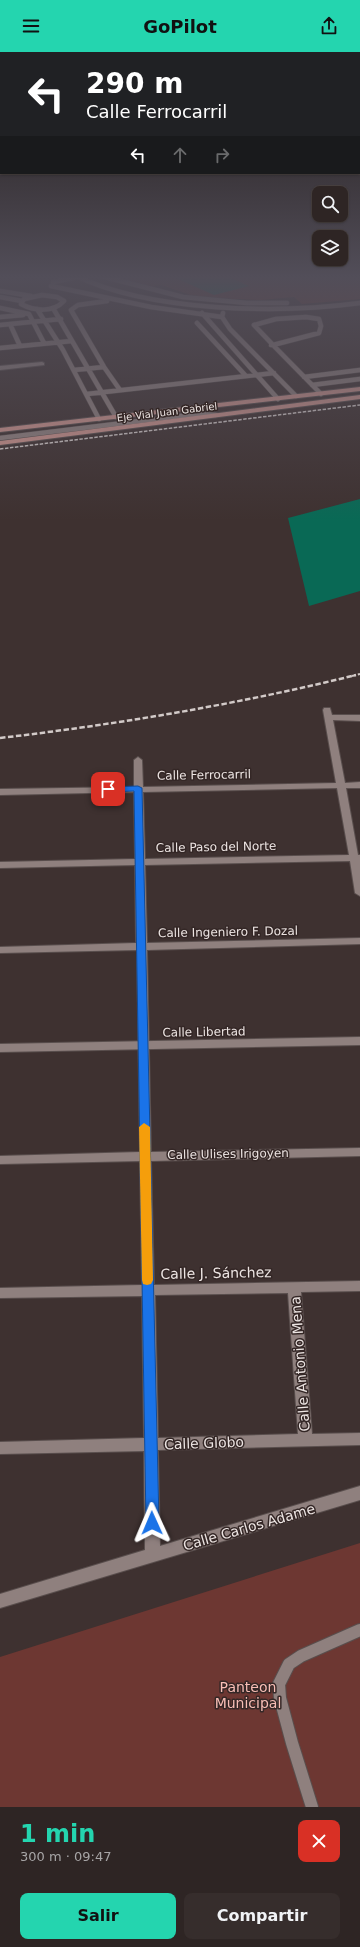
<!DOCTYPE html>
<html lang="es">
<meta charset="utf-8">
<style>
:root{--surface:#2e2524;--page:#362d2c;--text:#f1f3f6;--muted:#a7a5a6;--line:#494241;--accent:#24d5af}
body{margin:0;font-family:"DejaVu Sans",sans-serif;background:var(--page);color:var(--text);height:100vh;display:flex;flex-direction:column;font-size:15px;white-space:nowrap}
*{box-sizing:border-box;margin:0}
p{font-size:13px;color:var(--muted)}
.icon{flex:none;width:22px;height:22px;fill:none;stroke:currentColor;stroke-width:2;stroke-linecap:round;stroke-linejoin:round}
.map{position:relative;height:1755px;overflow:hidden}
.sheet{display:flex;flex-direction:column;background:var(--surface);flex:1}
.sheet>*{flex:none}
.top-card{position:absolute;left:0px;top:0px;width:360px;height:122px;box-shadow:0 1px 3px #0004,0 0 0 1px var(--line);background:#202124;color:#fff;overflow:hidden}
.fabs{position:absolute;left:312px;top:134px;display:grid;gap:8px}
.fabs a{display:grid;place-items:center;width:36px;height:36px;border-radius:8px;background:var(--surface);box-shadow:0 1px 3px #0004,0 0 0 1px var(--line);font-size:20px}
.pin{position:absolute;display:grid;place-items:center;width:34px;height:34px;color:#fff;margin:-17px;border-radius:8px;box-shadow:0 2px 6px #0006}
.me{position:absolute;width:44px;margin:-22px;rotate:359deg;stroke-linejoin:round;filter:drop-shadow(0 0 3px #0008)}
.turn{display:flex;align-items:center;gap:14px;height:84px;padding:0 20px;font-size:18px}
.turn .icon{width:52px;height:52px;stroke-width:2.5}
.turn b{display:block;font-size:28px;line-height:34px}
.lanes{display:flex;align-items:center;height:38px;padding:0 20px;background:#0003;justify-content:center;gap:20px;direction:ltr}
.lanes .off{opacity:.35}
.round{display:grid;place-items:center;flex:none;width:42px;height:42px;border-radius:8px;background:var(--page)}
.summary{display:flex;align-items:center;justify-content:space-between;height:68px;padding:0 20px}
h1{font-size:24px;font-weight:600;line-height:30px;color:var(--accent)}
.button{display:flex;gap:8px;margin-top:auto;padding:8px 20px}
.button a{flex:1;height:46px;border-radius:8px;background:var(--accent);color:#111;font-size:16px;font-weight:600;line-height:46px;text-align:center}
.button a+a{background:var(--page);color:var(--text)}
header{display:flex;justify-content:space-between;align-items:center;height:52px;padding:0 20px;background:var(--accent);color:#111;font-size:18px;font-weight:600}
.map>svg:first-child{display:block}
.green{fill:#6d3732}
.building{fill:#096955}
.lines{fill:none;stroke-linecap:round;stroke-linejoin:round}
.lane-far1-casing{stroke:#594e4d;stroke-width:5.5}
.lane-casing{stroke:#594e4d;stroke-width:14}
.street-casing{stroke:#594e4d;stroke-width:2}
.secondary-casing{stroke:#594e4d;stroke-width:2}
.primary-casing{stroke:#594e4d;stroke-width:2}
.lane-far1{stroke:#8f807e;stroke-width:4.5}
.lane{stroke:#8f807e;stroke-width:12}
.street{fill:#8f807e;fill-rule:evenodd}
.secondary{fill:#8f807e;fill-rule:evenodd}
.primary{fill:#cc938c;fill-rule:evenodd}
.rail-far2{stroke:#d2cac8;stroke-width:1.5;stroke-dasharray:3.5 1.5;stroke-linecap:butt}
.rail-far1{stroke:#d2cac8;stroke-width:2;stroke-dasharray:4 2;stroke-linecap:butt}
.rail{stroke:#d2cac8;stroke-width:2.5;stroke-dasharray:5.5 2.5;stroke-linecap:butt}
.route{fill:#1a73e8;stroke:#114b97}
.slow{fill:#f59e0b}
.labels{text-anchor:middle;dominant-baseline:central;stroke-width:3;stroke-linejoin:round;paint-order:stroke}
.far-street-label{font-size:10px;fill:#ece4e2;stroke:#342726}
.street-label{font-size:12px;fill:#ece4e2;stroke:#342726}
.near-street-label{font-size:14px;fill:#ece4e2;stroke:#342726}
.near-park-label{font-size:14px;fill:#f8bdb5;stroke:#342726}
</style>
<header><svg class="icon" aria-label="menu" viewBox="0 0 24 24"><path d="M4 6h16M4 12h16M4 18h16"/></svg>GoPilot<svg class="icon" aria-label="share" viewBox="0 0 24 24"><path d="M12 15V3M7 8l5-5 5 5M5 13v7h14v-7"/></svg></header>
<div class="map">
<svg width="360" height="1755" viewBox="0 0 360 1755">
<rect width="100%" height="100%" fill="#3e3130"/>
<!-- green -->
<path class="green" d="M128 223H360V247L302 252 294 245 261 248 212 246 191 243 161 233 152 234 126 228 130 224Z
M360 1491V1755H0V1605Z"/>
<!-- building -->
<path class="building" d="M169 223H224L249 234 214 243Z
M360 447V539L309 554 288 466Z"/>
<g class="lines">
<!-- lane-far1 casing -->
<g class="lane-far1-casing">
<path id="lane-far1" d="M74 223C150 260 277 262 360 251
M97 223 183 245 247 251H287
M53 230 78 225
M51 234 151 255 222 265
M0 239 31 244
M42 243 57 245 64 249C53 261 34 259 21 252L24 247Z
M0 245 22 249
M107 249 78 253 71 258 104 315 120 338
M0 256 29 262 44 291
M53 256 116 365
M37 257 63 298 99 367
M202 261 278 347
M223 261 222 265 230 277 296 344
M0 265 23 263
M306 265 319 267 321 274 319 281 273 293 254 273 276 267Z
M197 271 246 324
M10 272 20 294
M0 273 61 267
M271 293H273
M273 293 321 342
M0 296 72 289
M74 318 104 315
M304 325 360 318
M312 333 360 327
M87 342 274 321
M0 386 197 362 216 363"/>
</g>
<!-- lane casing -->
<g class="lane-casing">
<path id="lane" d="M312 1755 292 1691 280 1646 279 1632 289 1612 301 1604 360 1578"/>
</g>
<!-- street casing -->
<g class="street-casing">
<path id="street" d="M42 310 44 311V313L0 318V314Z
M324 656H330L332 663H360V669L333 668 345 731 360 730V736H346L358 803H360V844L355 841 350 809 145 813 147 891 360 886V892L147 898 151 1100 360 1096V1104L151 1109 154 1233 360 1229V1239L301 1240 312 1382 360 1381V1393L158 1398 160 1494 360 1434V1448L0 1556V1542L145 1498 144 1399 0 1402V1390L144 1386 142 1244 0 1246V1236L142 1233 140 1109 0 1112V1104L140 1100 137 898 0 901V895L136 891 135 813 0 816V810L135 807 134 740 0 743V737L134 735V708L138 705 142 708 143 735 336 731 323 658ZM337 736 349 803 145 807 143 740ZM288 1241 298 1382 158 1386 155 1243Z"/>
</g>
<!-- secondary casing -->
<g class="secondary-casing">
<path id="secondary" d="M360 985V993L0 1000V992Z"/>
</g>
<!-- primary casing -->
<g class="primary-casing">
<path id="primary" d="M360 335V339L0 380V376Z
M360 343V347L0 393V389Z"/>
</g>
<!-- lane-far1 -->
<use href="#lane-far1" class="lane-far1"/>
<!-- lane -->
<use href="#lane" class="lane"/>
<!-- street -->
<use href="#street" class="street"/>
<!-- secondary -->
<use href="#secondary" class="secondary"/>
<!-- primary -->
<use href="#primary" class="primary"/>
<!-- rail-far2 -->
<path class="rail-far2" d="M0 397 360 353"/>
<!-- rail-far1 -->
<path class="rail-far1" d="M352 624 360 622"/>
<!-- rail -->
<path class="rail" d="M0 686C120 672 239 652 356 623"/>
</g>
<!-- sky -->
<linearGradient id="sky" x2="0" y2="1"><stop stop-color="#221b1a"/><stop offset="0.48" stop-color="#524e59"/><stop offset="1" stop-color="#524e59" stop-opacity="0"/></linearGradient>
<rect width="360" height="469" fill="url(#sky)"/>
<!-- route -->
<path class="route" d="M138 734 142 736 159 1471 157 1475 152 1477 148 1475 146 1471 134 739 108 740 104 737 108 735Z"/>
<!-- slow -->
<path class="slow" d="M144 1071 150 1075 153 1228 151 1232 147 1233 143 1232 142 1228 139 1075Z"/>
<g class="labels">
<!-- far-street labels -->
<g class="far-street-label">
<text transform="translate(167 360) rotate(-7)">Eje Vial Juan Gabriel</text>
</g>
<!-- street labels -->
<g class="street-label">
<text transform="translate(204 723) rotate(-1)">Calle Ferrocarril</text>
<text transform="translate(216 795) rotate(-1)">Calle Paso del Norte</text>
<text transform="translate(228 880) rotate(-1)">Calle Ingeniero F. Dozal</text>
<text transform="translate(204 980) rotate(-1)">Calle Libertad</text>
<text transform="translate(228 1102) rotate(-1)">Calle Ulises Irigoyen</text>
</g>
<!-- near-street labels -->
<g class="near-street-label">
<text transform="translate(216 1221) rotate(-1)">Calle J. Sánchez</text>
<text transform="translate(300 1312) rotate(-94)">Calle Antonio Mena</text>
<text transform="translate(204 1391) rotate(-2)">Calle Globo</text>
<text transform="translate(249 1475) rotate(-16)">Calle Carlos Adame</text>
</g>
<!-- near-park labels -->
<g class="near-park-label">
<text x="248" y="1635">Panteon<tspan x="248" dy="16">Municipal</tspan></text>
</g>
</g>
</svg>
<div class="fabs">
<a><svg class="icon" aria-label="search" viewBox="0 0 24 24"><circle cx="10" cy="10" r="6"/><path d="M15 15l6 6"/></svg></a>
<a><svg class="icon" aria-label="layers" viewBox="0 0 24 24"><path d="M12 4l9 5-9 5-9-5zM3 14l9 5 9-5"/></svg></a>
</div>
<div class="pin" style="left:108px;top:737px;background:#d93025"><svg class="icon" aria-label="arrive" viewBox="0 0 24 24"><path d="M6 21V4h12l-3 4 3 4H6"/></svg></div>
<svg class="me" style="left:152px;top:1471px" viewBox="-20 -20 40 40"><path d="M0-17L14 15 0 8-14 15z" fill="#1a73e8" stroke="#fff" stroke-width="4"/></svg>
<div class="top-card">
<div class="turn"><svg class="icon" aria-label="left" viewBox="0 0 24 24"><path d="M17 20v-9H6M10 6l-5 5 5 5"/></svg><div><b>290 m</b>Calle Ferrocarril</div></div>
<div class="lanes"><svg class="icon" aria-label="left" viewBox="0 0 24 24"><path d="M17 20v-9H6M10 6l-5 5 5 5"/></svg><svg class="icon off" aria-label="ahead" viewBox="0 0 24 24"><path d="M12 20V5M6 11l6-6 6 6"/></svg><svg class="icon off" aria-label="right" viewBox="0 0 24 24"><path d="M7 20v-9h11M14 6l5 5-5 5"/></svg></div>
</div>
</div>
<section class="sheet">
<div class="summary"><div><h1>1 min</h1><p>300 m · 09:47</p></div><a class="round" style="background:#d93025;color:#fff"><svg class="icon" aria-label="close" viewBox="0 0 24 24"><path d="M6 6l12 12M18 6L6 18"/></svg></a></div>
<div class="button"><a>Salir</a><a>Compartir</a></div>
</section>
